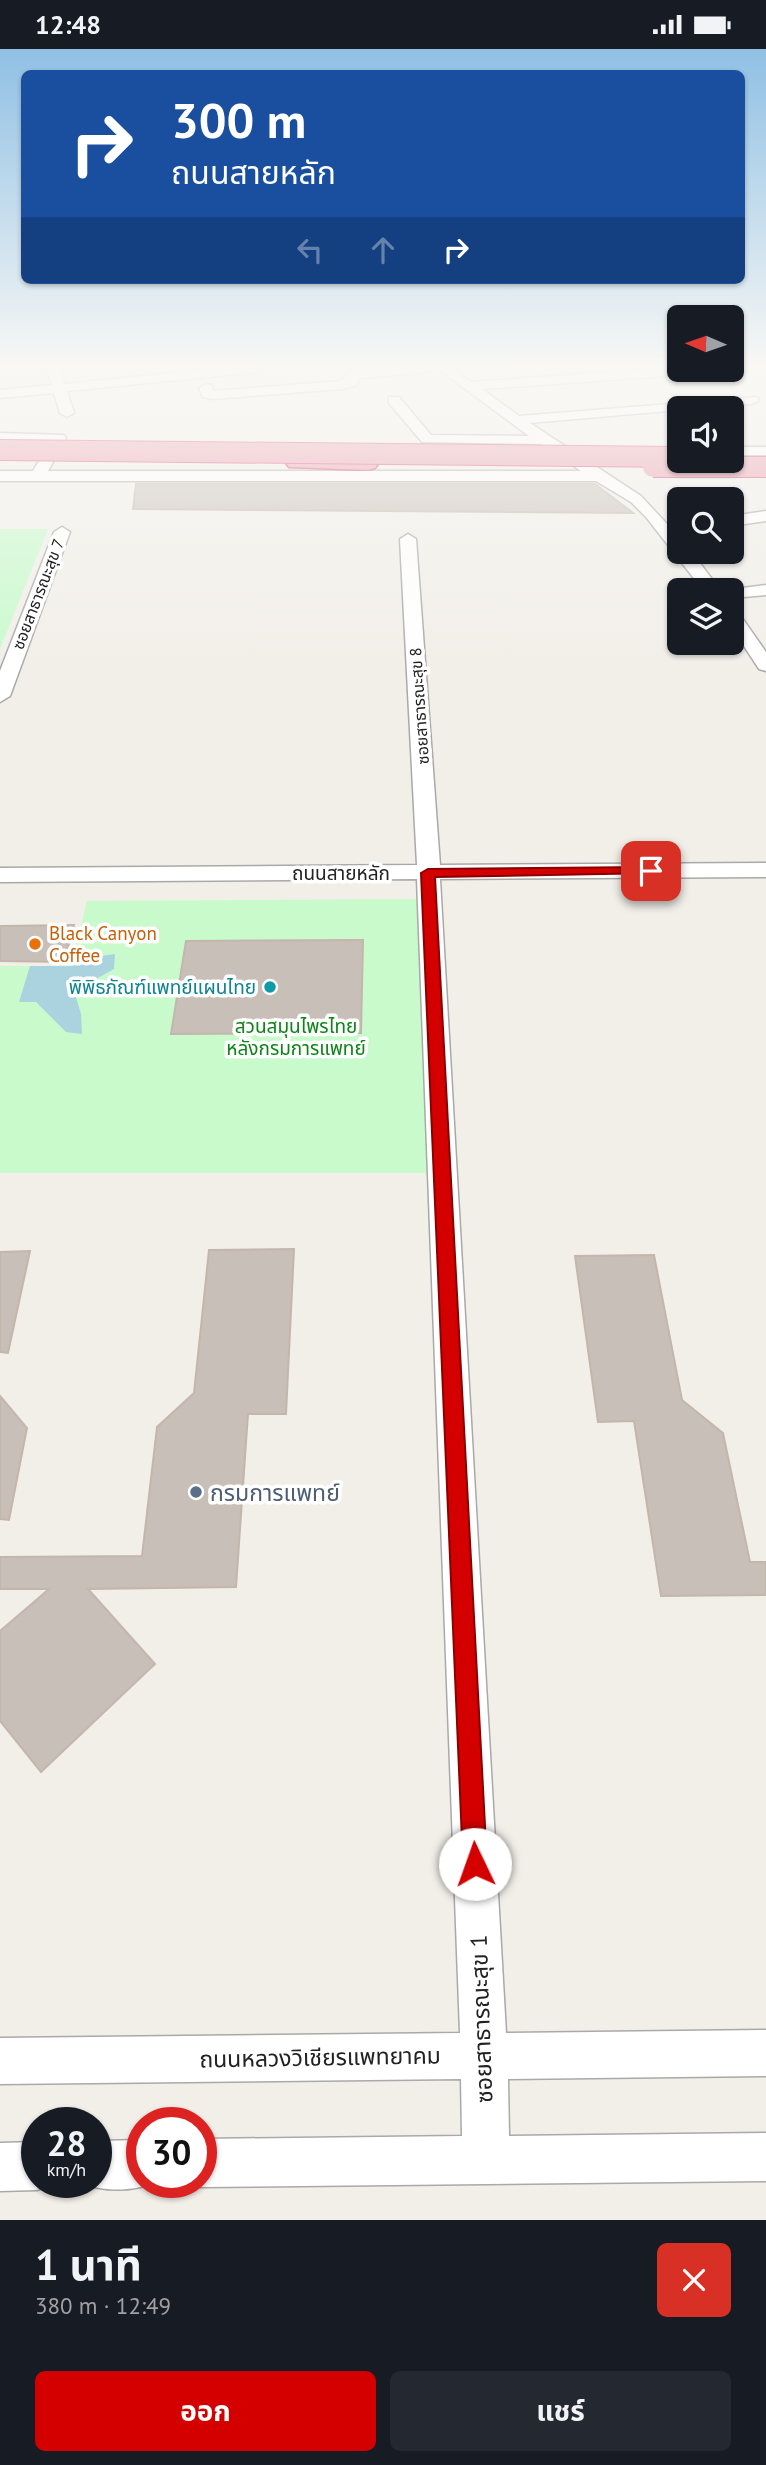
<!DOCTYPE html>
<html lang="th">
<meta charset="utf-8">
<style>
:root{--surface:#171b24;--page:#242831;--text:#f1f3f6;--muted:#9ea1a6;--accent:#d40000}
body{margin:0;font-family:"PT Sans","Noto Sans Thai",sans-serif;background:var(--page);color:var(--text);height:100vh;display:flex;flex-direction:column;font-size:26px;white-space:nowrap}
*{box-sizing:border-box;margin:0}
p{font-size:23px;color:var(--muted)}
.icon{flex:none;width:38px;height:38px;fill:none;stroke:currentColor;stroke-width:2;stroke-linecap:round;stroke-linejoin:round}
.map{position:relative;height:2171px;overflow:hidden}
.drawer{display:flex;flex-direction:column;background:var(--surface);flex:1}
.drawer>*{flex:none}
.top-card{position:absolute;left:21px;top:21px;width:724px;height:214px;border-radius:10px;box-shadow:0 2px 5px #0004;background:#1a4fa0;color:#fff;overflow:hidden}
.needle{width:46px;rotate:272deg}
.controls{position:absolute;left:667px;top:256px;display:grid;gap:14px}
.controls a{display:grid;place-items:center;width:77px;height:77px;border-radius:10px;background:var(--surface);box-shadow:0 2px 5px #0004;font-size:35px}
.speed{position:absolute;left:21px;top:2058px;display:flex;gap:14px;font-size:35px;font-weight:700;text-align:center}
.speed>*{display:grid;place-content:center;width:91px;height:91px;border-radius:50%;background:var(--surface);box-shadow:0 2px 5px #0004;line-height:1}
.speed small{font-size:18px;font-weight:400}
.speed .limit{border:10px solid #d22;background:#fff;color:#111}
.pin{position:absolute;display:grid;place-items:center;width:60px;height:60px;color:#fff;margin:-30px;border-radius:14px;box-shadow:0 4px 10px #0006}
.me{position:absolute;width:77px;margin:-38px;rotate:357deg;stroke-linejoin:round;filter:drop-shadow(0 0 5px #0008)}
.turn{display:flex;align-items:center;gap:24px;height:147px;padding:0 35px;font-size:32px}
.turn .icon{width:91px;height:91px;stroke-width:2.5}
.turn b{display:block;font-size:49px;line-height:60px}
.lanes{display:flex;align-items:center;height:66px;padding:0 35px;background:#0003;justify-content:center;gap:35px;direction:ltr}
.lanes .off{opacity:.35}
.round{display:grid;place-items:center;flex:none;width:74px;height:74px;border-radius:10px;background:var(--page)}
.head{display:flex;align-items:center;justify-content:space-between;height:119px;padding:0 35px}
h1{font-size:42px;font-weight:700;line-height:52px}
.action{display:flex;gap:14px;margin-top:auto;padding:14px 35px}
.action a{flex:1;height:80px;border-radius:10px;background:var(--accent);color:#fff;font-size:28px;font-weight:700;line-height:80px;text-align:center}
.action a+a{background:var(--page);color:var(--text)}
.status{display:flex;justify-content:space-between;align-items:center;height:49px;padding:0 35px;background:var(--surface);direction:ltr}
.status svg{height:19px;fill:currentColor}
.map>svg:first-child{display:block}
.park{fill:#c8facc}
.water{fill:#aad3df}
.building{fill:#c7bfb8;stroke:#c4b6ab;stroke-width:2}
.lines{fill:none;stroke-linecap:round;stroke-linejoin:round}
.minor-casing{stroke:#a9a9a9;stroke-width:3}
.highway-casing{stroke:#dc2a67;stroke-width:3}
.minor{fill:#fff;fill-rule:evenodd}
.highway{fill:#e892a2;fill-rule:evenodd}
.highway-bridge-casing{stroke:#dc2a67;stroke-width:22;stroke-linecap:butt}
.highway-bridge{stroke:#e892a2;stroke-width:20}
.route{fill:#d40000;stroke:#8a0000;stroke-width:2}
.food-dot{fill:#e8710a;stroke:#fff;stroke-width:2.5}
.culture-dot{fill:#0f9aa8;stroke:#fff;stroke-width:2.5}
.service-dot{fill:#5c6f8a;stroke:#fff;stroke-width:2.5}
.labels{text-anchor:middle;dominant-baseline:central;stroke-width:7;stroke-linejoin:round;paint-order:stroke}
.far-street-label{font-size:16px;fill:#222;stroke:#fff}
.street-label{font-size:19px;fill:#222;stroke:#fff}
.food-label{font-size:19px;fill:#c56008;stroke:#fff;text-anchor:start}
.culture-label{font-size:19px;fill:#0d838f;stroke:#fff;text-anchor:end}
.park-label{font-size:19px;fill:#0c8416;stroke:#fff}
.near-service-label{font-size:23px;fill:#4e5e75;stroke:#fff;text-anchor:start}
.near-street-label{font-size:23px;fill:#222;stroke:#fff}
</style>
<div class="status"><b>12:48</b><svg viewBox="0 0 49 12"><path d="M0 12V9h3v3zM5 12V6h3v6zM10 12V3h3v9zM15 12V0h3v12zM26 1h20v11H26zM47 4h2v5h-2z"/></svg></div>
<div class="map">
<svg width="766" height="2171" viewBox="0 0 766 2171">
<rect width="100%" height="100%" fill="#f2efe9"/>
<!-- park -->
<path class="park" d="M0 480H48L0 600Z
M422 850 436 1124H0V917H71L87 852Z"/>
<!-- water -->
<path class="water" d="M115 905 114 920 74 942 81 965 82 985 66 983 36 953H19L30 917H71L79 910Z"/>
<!-- building -->
<path class="building" d="M136 435H595L633 464 133 460Z
M74 876 64 913 0 912V877Z
M363 891 361 984 171 985 186 892Z
M294 1200 286 1365H248L236 1538 88 1540 155 1615 41 1723 0 1672V1582L49 1540H0V1508L142 1507 157 1378 194 1344 209 1201Z
M30 1202 8 1304 0 1303V1203Z
M654 1206 682 1351 723 1384 750 1513H766V1546L661 1547 634 1372 598 1373 575 1207Z
M0 1347 27 1379 9 1471 0 1470Z"/>
<g class="lines">
<!-- minor casing -->
<g class="minor-casing">
<path id="minor" d="M47 319H60L64 335 218 319H264L258 323 67 342 74 364 67 368 60 364 54 344 0 349V341L52 336Z
M380 319H434L428 323 359 329 357 336 343 340 212 350 203 348 199 339 206 335 211 336 214 342 341 332 351 322Z
M437 319H452L471 333 666 319 714 320 708 324 482 340 519 367 757 348 759 351 752 355 679 359V361L530 374 641 447 679 488V502H691L720 541H703L646 468 631 453 596 432H0V422H33L50 393 0 392V384L64 386 66 389 48 422H581L541 395 422 393 389 354V348H399L431 386 529 387Z
M732 398H766V406H732Z
M766 462V472L732 477V467Z
M62 478 70 483 10 647 0 653V622L54 483Z
M408 485 416 490 440 816 766 814V828L440 830 506 1984 766 1981V2027L508 2030 509 2087 766 2084V2132L201 2138 189 2133H201V2090L462 2087 461 2030 0 2035V1989L460 1984 417 830 0 833V819L417 816 400 490Z
M766 536V546L732 549V541H726Z
M732 562 738 563 766 603V622L759 620 732 579Z
M142 2091V2133H156C132 2143 103 2143 79 2133H96V2092Z
M37 2093V2133L54 2134 37 2141 0 2142V2094Z"/>
</g>
<!-- highway casing -->
<g class="highway-casing">
<path id="highway" d="M296 408 368 409 375 411 378 415 375 419 368 421 289 418 286 414 289 410Z"/>
</g>
<!-- minor -->
<use href="#minor" class="minor"/>
<!-- highway -->
<use href="#highway" class="highway"/>
<!-- highway-bridge casing -->
<g class="highway-bridge-casing">
<path id="highway-bridge" d="M0 401 679 408
M653 418H766"/>
</g>
<!-- highway-bridge -->
<use href="#highway-bridge" class="highway-bridge"/>
</g>
<!-- sky -->
<linearGradient id="sky" x2="0" y2="1"><stop stop-color="#8fc0e4"/><stop offset="0.51" stop-color="#f9f8f5"/><stop offset="1" stop-color="#f9f8f5" stop-opacity="0"/></linearGradient>
<rect width="766" height="623" fill="url(#sky)"/>
<!-- route -->
<path class="route" d="M651 818 656 819V824L435 828 487 1815 483 1824 475 1827 466 1824 463 1815 421 824 428 820Z"/>
<!-- markers -->
<circle class="food-dot" cx="35" cy="895" r="7"/>
<circle class="culture-dot" cx="270" cy="938" r="7"/>
<circle class="service-dot" cx="196" cy="1443" r="7"/>
<g class="labels">
<!-- far-street labels -->
<g class="far-street-label">
<text transform="translate(38 545) rotate(-69)">ซอยสาธารณะสุข 7</text>
<text transform="translate(419 657) rotate(-94)">ซอยสาธารณะสุข 8</text>
</g>
<!-- street labels -->
<g class="street-label">
<text x="341" y="824">ถนนสายหลัก</text>
</g>
<!-- food labels -->
<g class="food-label">
<text x="49" y="884">Black Canyon<tspan x="49" dy="22">Coffee</tspan></text>
</g>
<!-- culture labels -->
<g class="culture-label">
<text x="256" y="938">พิพิธภัณฑ์แพทย์แผนไทย</text>
</g>
<!-- park labels -->
<g class="park-label">
<text x="296" y="977">สวนสมุนไพรไทย<tspan x="296" dy="22">หลังกรมการแพทย์</tspan></text>
</g>
<!-- near-service labels -->
<g class="near-service-label">
<text x="210" y="1443">กรมการแพทย์</text>
</g>
<!-- near-street labels -->
<g class="near-street-label">
<text transform="translate(481 1970) rotate(-92)">ซอยสาธารณะสุข 1</text>
<text transform="translate(320 2008) rotate(-1)">ถนนหลวงวิเชียรแพทยาคม</text>
</g>
</g>
</svg>
<div class="controls">
<a><svg class="needle" viewBox="-14 -14 28 28"><path d="M0-13l5 13h-10z" fill="#e53935"/><path d="M0 13l5-13h-10z" fill="#9ea1a6"/></svg></a>
<a><svg class="icon" aria-label="sound" viewBox="0 0 24 24"><path d="M4 9h4l5-4v14l-5-4H4zM17 9q2 3 0 6"/></svg></a>
<a><svg class="icon" aria-label="search" viewBox="0 0 24 24"><circle cx="10" cy="10" r="6"/><path d="M15 15l6 6"/></svg></a>
<a><svg class="icon" aria-label="layers" viewBox="0 0 24 24"><path d="M12 4l9 5-9 5-9-5zM3 14l9 5 9-5"/></svg></a>
</div>
<div class="speed"><div>28<small>km/h</small></div><div class="limit">30</div></div>
<div class="pin" style="left:651px;top:822px;background:#d93025"><svg class="icon" aria-label="arrive" viewBox="0 0 24 24"><path d="M6 21V4h12l-3 4 3 4H6"/></svg></div>
<svg class="me" style="left:475px;top:1815px" viewBox="-20 -20 40 40"><circle r="19" fill="#fff"/><path d="M0-13L10 11 0 6-10 11z" fill="#d40000"/></svg>
<div class="top-card">
<div class="turn"><svg class="icon" aria-label="right" viewBox="0 0 24 24"><path d="M7 20v-9h11M14 6l5 5-5 5"/></svg><div><b>300 m</b>ถนนสายหลัก</div></div>
<div class="lanes"><svg class="icon off" aria-label="left" viewBox="0 0 24 24"><path d="M17 20v-9H6M10 6l-5 5 5 5"/></svg><svg class="icon off" aria-label="ahead" viewBox="0 0 24 24"><path d="M12 20V5M6 11l6-6 6 6"/></svg><svg class="icon" aria-label="right" viewBox="0 0 24 24"><path d="M7 20v-9h11M14 6l5 5-5 5"/></svg></div>
</div>
</div>
<section class="drawer">
<div class="head"><div><h1>1 นาที</h1><p>380 m · 12:49</p></div><a class="round" style="background:#d93025;color:#fff"><svg class="icon" aria-label="close" viewBox="0 0 24 24"><path d="M6 6l12 12M18 6L6 18"/></svg></a></div>
<div class="action"><a>ออก</a><a>แชร์</a></div>
</section>
